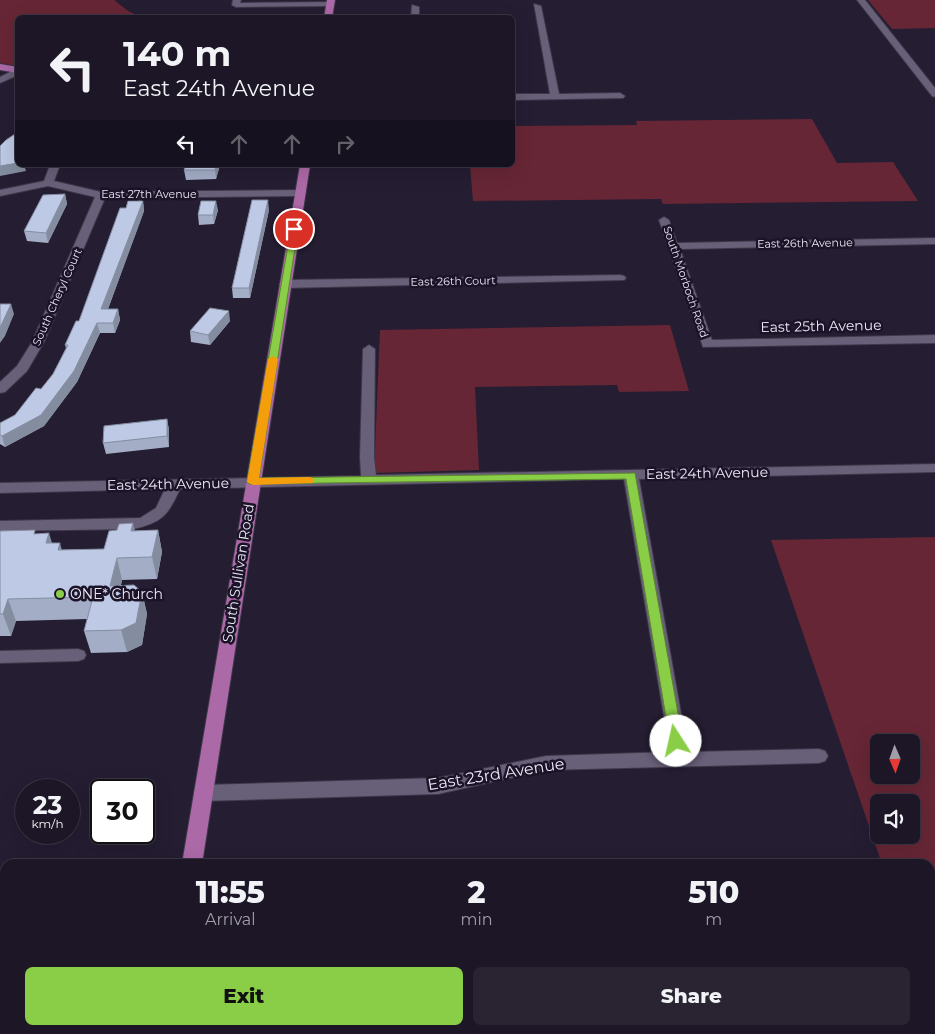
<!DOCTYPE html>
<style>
:root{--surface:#1c1626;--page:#292332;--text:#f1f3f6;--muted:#a09fa7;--line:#3a3543;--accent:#8ace47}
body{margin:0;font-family:Montserrat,sans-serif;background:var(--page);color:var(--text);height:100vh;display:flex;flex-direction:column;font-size:19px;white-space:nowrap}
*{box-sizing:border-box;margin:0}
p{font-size:16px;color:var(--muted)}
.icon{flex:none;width:28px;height:28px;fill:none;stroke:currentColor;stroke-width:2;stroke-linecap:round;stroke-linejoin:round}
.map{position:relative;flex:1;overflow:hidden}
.side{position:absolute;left:0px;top:859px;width:935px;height:176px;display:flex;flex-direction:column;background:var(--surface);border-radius:15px 15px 0 0;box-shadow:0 5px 20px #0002,0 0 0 1px var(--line)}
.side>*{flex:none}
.top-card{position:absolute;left:15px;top:15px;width:500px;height:152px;border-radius:8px;box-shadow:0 5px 20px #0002,0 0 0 1px var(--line);background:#1c1626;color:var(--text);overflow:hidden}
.needle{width:32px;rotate:178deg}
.buttons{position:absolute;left:870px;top:734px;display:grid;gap:10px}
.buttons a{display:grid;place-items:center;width:50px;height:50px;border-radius:8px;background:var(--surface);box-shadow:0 5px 20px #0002,0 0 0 1px var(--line);font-size:25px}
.speed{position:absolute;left:15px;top:779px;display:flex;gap:10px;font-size:25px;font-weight:700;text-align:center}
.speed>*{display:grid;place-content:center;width:65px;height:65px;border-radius:50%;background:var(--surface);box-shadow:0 5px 20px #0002,0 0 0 1px var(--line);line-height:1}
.speed small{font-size:12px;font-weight:400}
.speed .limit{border:2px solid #111;border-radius:8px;background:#fff;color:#111}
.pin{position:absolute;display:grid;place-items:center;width:42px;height:42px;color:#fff;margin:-21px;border:2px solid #fff;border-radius:50%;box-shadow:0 1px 5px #0007}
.me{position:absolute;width:55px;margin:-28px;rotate:350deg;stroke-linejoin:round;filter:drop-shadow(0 0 4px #0008)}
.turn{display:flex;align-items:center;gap:18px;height:105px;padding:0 25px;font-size:22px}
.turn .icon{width:65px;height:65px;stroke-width:2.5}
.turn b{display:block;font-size:35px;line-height:42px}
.lanes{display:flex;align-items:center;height:48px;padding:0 25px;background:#0003;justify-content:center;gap:25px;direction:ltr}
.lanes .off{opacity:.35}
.eta{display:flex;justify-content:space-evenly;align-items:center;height:85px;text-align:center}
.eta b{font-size:30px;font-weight:800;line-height:35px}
.primary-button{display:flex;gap:10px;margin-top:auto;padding:10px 25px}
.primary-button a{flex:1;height:58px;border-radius:8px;background:var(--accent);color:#111;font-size:20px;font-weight:800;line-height:58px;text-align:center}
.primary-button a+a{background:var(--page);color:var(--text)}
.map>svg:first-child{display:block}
.green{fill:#672635;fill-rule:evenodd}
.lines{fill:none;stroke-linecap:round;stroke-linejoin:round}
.minor-casing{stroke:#3e3849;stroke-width:2}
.major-casing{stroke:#3e3849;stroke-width:2}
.minor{fill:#685f78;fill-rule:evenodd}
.major{fill:#ac69a7;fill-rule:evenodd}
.wall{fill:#a3adc5}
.shaded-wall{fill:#848da0}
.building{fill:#bdc9e5;stroke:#848da0}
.route{fill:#8ace47;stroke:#5a862e}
.slow{fill:#f59e0b}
.poi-dot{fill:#8ace47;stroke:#1b1428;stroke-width:2}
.labels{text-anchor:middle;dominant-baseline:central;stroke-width:5;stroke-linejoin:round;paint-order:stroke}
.far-street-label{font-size:11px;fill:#eae5f4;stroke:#1b1428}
.street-label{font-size:14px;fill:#eae5f4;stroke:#1b1428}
.poi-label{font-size:14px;fill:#eae5f4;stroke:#1b1428;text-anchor:start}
.near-street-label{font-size:16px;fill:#eae5f4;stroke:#1b1428}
</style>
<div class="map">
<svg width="935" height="1034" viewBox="0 0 935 1034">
<rect width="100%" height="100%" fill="#251d32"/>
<!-- green -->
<path class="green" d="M0 0H114L128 11 141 17 18 18 17 66 0 63Z
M868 0H935V28L892 29Z
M812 119 837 163 893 162 918 201 663 204 661 199 473 201 470 165H512L513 126 637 125 636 121Z
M670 325 689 391 619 392 617 385 475 387 479 470 374 473 380 330Z
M935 537V914H930V864H882L771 540ZM911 742V775H879V742ZM911 802V835H879V802Z"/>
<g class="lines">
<!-- minor casing -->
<g class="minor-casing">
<path id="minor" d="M233 0H241L240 3 330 2 334 4 330 6 236 7 232 5Z
M857 0H865L935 88V97L932 96Z
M534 4 541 6 559 94 620 93 625 96 623 98 512 100V94H550Z
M412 5 419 7V18H411Z
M18 68V75L0 83V77Z
M50 165H60L54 181 101 192 300 190 305 193 300 196 105 198 44 342 27 371 5 392 0 393V382L17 366 32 342 95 197 48 186 0 196V190L44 181Z
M664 217 669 220 677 243 935 238V244L680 249 712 340 935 335V343L703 347 659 220Z
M620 275 624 276 626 278 624 280 285 288 279 284 285 280Z
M369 345 375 349 374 457 376 475 935 464V472L639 479 688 752 819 749 825 751 828 756 825 761 819 763 546 770 438 794 203 801 196 798 194 793 196 788 203 785 438 778 546 756 670 752 624 479 180 489C168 515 163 522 134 529L0 531V521L140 518 156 508 165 489 0 493V483L361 476 360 457 363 349Z
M78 649 84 651 86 655 84 659 78 661 0 663V651Z"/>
</g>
<!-- major casing -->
<g class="major-casing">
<path id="major" d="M327 0H335L332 18H324Z
M0 64 18 67V73L0 70Z
M300 165H310L202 864H182Z
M154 1030H176L175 1034H153Z"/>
</g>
<!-- minor -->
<use href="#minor" class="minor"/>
<!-- major -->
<use href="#major" class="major"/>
</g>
<!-- wall -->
<path class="wall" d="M220 165 216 179 186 180 184 170Z
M65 194 67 204 48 243 27 241 24 231Z
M143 201 144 211 108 309H118L120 320 115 333H100L77 382 44 426 5 447 0 444V423L15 415 41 389 53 374 66 348 65 345 79 321 126 208Z
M218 210 214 224 199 225 198 215Z
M269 210 250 298H233L232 288Z
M230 321 210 345 191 342 190 331Z
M167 419 169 430V447L106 454 103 443Z
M158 530 162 552 157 579 122 580 121 585 142 592 147 614 142 645 127 652 91 653 84 631 87 619 16 621 11 636H0V531L37 534 52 543 62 550 104 549 135 531Z"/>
<!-- shaded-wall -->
<path class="shaded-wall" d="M18 163V165H24L26 171 0 176V166Z
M216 165H220L216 179 215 170Z
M65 194 67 204 48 243 46 233Z
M268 200 269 210 250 298 249 288Z
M143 201 144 211 104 320 101 309Z
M216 201 218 210 214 224 213 215Z
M11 304 14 314 5 336 0 343V328Z
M118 309 120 320 115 333 113 323Z
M229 311 230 321 210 345 208 335Z
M97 323 100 333 77 382 44 426 5 447 2 436Z
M167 419 169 430V447L167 436Z
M133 523 138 545 131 531Z
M158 530 162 552 157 579 152 557Z
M49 533 56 556 46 543Z
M60 543 66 565 58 550Z
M117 558 122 580 116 608 110 586Z
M142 592 147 614 142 645 127 652 121 630Z
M8 599 16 621 11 636 3 614Z"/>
<!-- building -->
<path class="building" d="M18 132V163L0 166V146L6 140Z
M186 165H216L215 170H184Z
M65 194 46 233 24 231 43 195Z
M252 200H268L249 288H232Z
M128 201H143L101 309H118L113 323H97L74 371 41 415 2 436 0 435V423L15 415 36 388 41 389 53 374 68 345H65L76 321H79L120 208H126Z
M201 201H216L213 215H198Z
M0 304H11L0 328Z
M210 308 229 311 208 335 190 331Z
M167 419V436L103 443 104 426Z
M133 523 131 531 158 530 152 557 117 558 110 586 134 585 142 592 136 623 121 630 84 631 93 597 8 599 3 614H0V531L35 530 34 534 49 533 46 543H60L58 550 104 549 109 531 117 530 119 524Z"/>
<!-- route -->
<path class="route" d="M291 228 298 229 259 478 635 473 683 741 681 744 676 746 672 744 670 741 626 479 249 484 247 482Z"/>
<!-- slow -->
<path class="slow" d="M273 356 278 359 259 478 309 477 313 478 314 481 313 483 253 485 247 482 268 359Z"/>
<!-- markers -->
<circle class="poi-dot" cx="60" cy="594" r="5"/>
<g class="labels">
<!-- far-street labels -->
<g class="far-street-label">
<text x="149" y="194">East 27th Avenue</text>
<text transform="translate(805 243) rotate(-1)">East 26th Avenue</text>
<text transform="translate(453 281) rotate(-1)">East 26th Court</text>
<text transform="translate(686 282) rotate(71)">South Morboch Road</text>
<text transform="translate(57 297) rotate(-66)">South Cheryl Court</text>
</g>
<!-- street labels -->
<g class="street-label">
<text transform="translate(821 326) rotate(-1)">East 25th Avenue</text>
<text transform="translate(707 473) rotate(-1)">East 24th Avenue</text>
<text transform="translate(168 484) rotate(-1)">East 24th Avenue</text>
<text transform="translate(238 573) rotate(-81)">South Sullivan Road</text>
</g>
<!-- poi labels -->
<g class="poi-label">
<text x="70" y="594">ONE* Church</text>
</g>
<!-- near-street labels -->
<g class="near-street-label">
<text transform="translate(496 774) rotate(-9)">East 23rd Avenue</text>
</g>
</g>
</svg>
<div class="buttons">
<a><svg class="needle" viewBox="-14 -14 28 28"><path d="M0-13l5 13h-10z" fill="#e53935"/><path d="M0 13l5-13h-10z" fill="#a09fa7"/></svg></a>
<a><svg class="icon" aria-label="sound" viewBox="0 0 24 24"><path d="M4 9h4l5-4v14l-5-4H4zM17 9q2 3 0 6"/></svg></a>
</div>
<div class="speed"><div>23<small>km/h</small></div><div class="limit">30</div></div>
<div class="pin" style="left:294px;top:229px;background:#d93025"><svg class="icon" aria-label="arrive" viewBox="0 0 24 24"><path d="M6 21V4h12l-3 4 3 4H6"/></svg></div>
<svg class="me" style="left:676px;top:741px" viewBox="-20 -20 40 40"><circle r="19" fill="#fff"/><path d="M0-13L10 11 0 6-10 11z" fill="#8ace47"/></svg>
<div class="top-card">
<div class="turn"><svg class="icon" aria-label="left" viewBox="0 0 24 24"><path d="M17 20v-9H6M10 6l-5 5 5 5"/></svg><div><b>140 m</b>East 24th Avenue</div></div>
<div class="lanes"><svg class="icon" aria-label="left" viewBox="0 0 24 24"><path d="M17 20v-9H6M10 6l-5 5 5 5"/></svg><svg class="icon off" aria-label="ahead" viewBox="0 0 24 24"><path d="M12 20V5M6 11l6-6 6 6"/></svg><svg class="icon off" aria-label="ahead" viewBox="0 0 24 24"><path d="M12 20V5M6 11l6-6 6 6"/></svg><svg class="icon off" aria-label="right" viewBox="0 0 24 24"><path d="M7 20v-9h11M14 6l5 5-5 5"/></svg></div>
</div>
<section class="side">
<div class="eta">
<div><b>11:55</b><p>Arrival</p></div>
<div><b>2</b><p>min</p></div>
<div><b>510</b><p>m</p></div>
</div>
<div class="primary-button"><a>Exit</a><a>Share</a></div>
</section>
</div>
